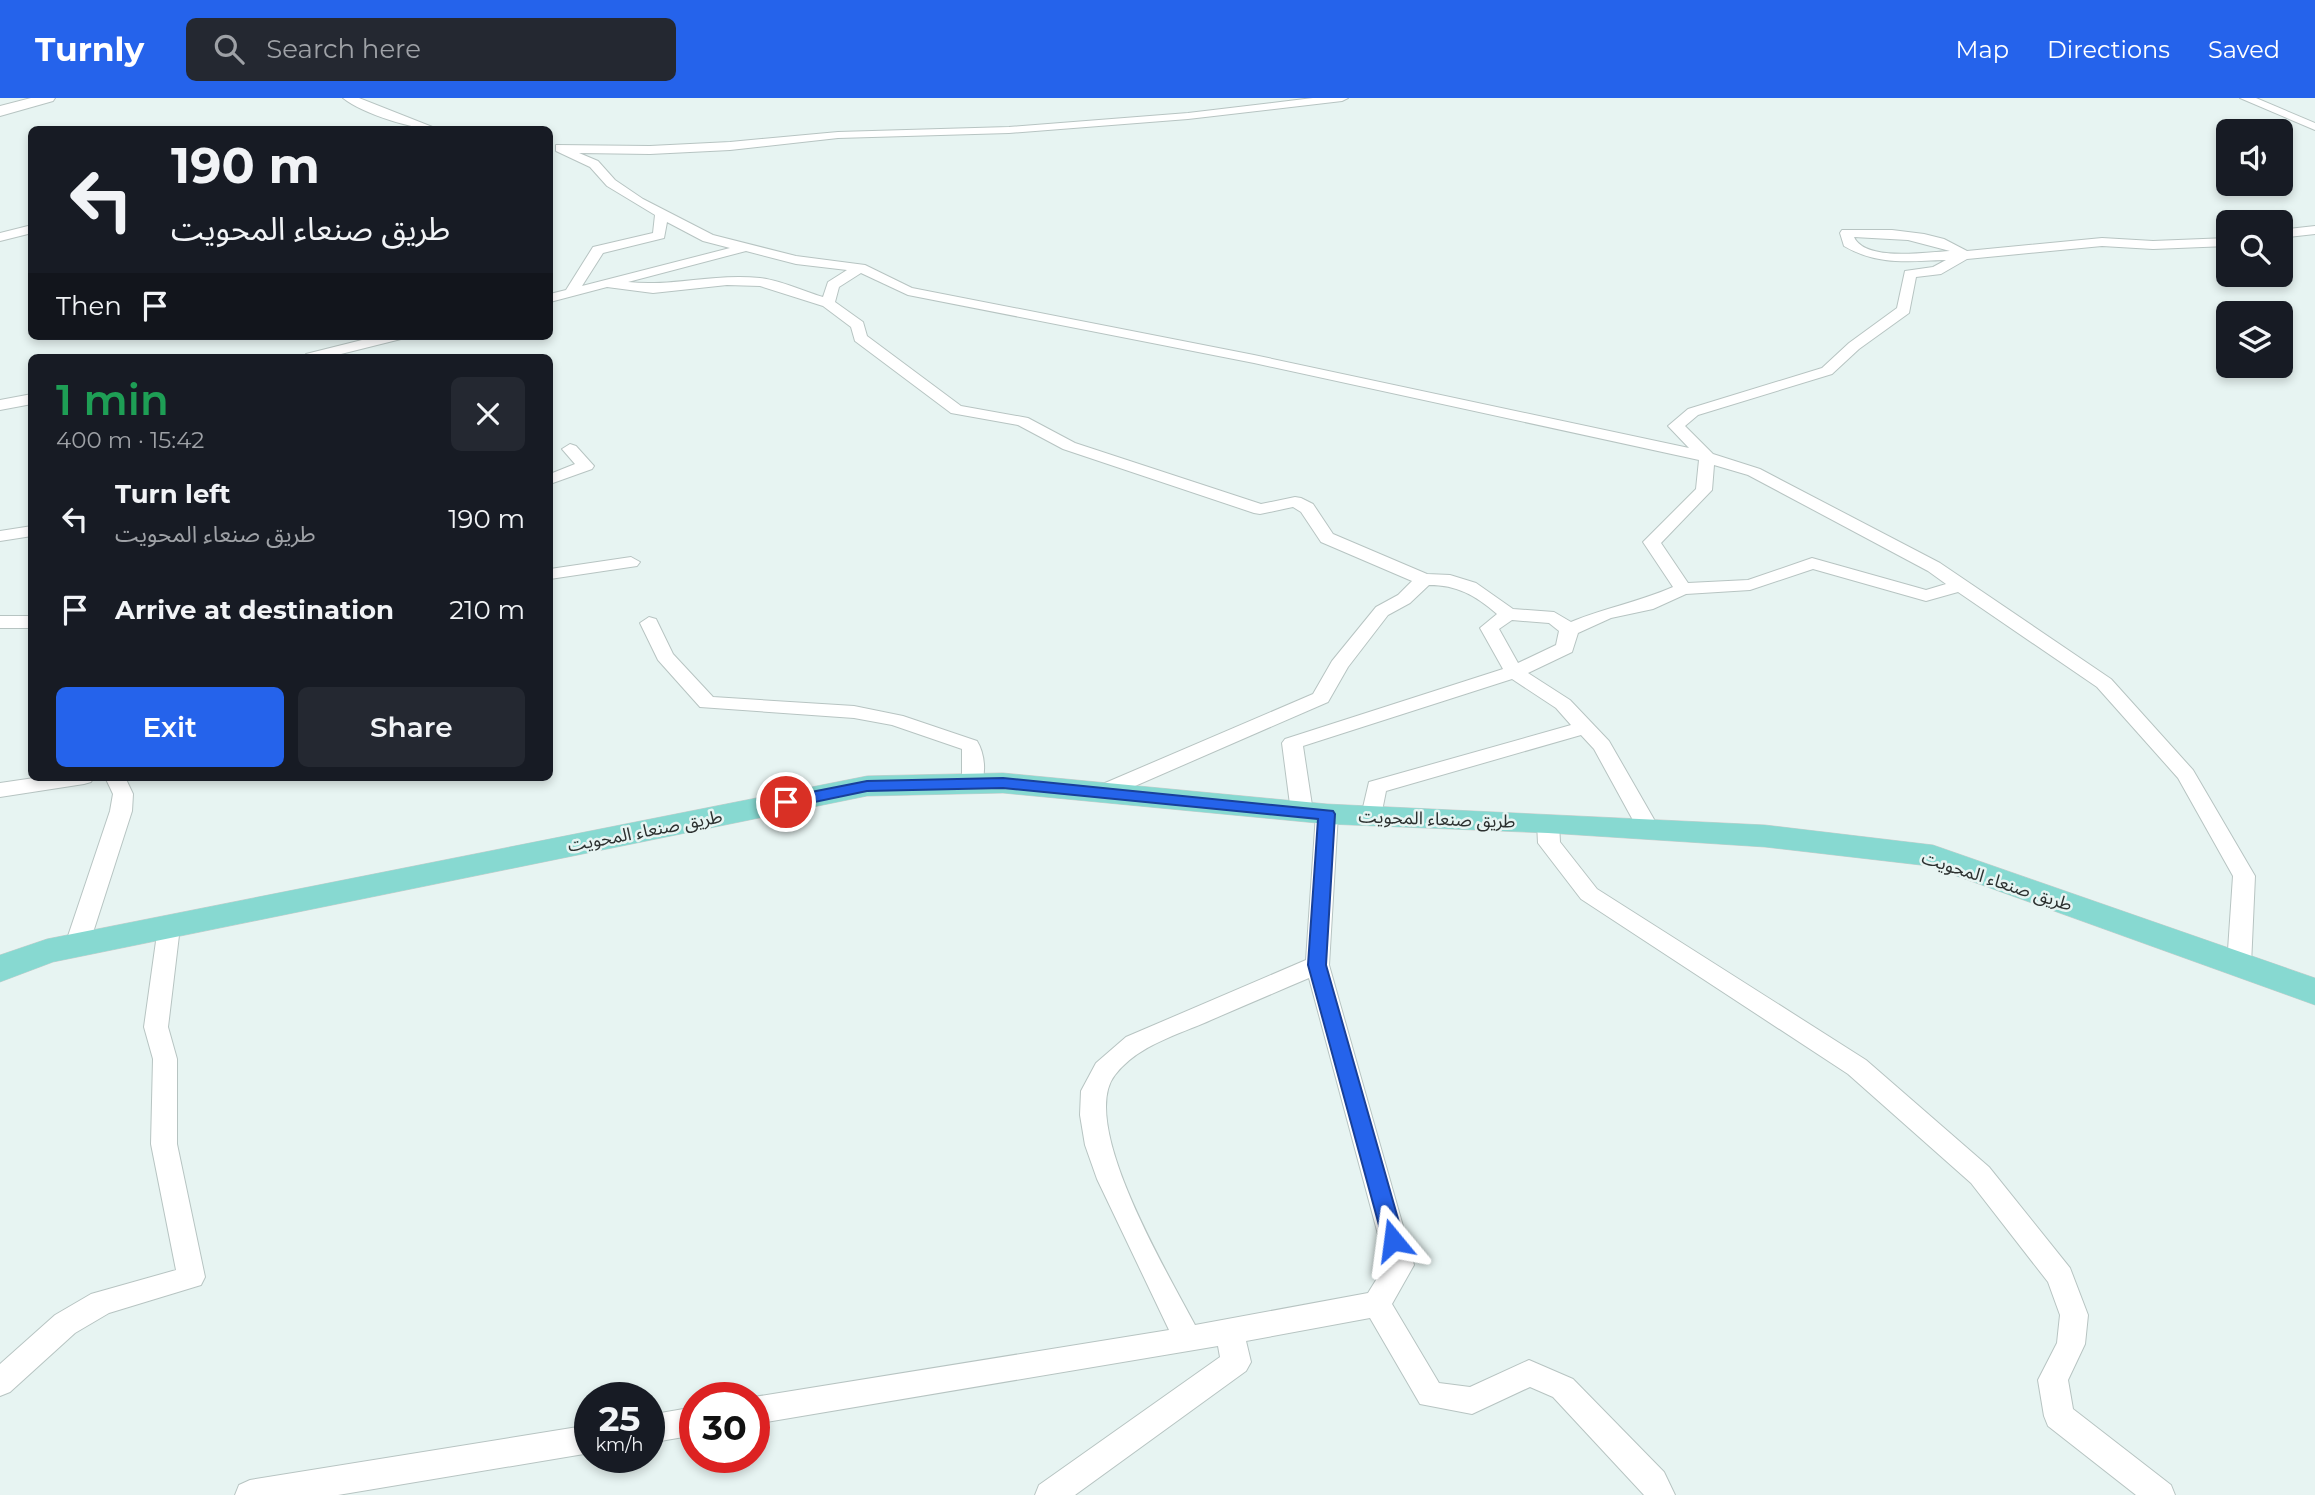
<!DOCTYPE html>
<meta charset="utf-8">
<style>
:root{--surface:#171b24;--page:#242831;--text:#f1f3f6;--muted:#9ea1a6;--accent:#2563eb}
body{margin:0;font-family:Montserrat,"Noto Sans Arabic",sans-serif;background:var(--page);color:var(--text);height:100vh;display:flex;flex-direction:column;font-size:26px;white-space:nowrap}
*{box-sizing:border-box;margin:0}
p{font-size:23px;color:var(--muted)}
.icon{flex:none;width:38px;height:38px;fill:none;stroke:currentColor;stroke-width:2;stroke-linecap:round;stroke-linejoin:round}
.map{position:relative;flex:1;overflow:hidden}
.sheet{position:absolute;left:28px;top:256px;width:525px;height:427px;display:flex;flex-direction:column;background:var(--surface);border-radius:10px;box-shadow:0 4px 10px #0003}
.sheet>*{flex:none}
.banner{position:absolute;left:28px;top:28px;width:525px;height:214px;border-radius:10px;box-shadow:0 4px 10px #0003;background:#171b24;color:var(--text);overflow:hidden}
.fabs{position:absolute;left:2216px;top:21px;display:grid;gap:14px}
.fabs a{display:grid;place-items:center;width:77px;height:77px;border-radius:10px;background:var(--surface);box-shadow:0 4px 10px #0003;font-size:35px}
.speed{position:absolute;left:574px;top:1284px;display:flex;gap:14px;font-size:35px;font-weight:700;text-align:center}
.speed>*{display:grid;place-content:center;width:91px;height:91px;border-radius:50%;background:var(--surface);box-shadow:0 4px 10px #0003;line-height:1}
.speed small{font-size:18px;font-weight:400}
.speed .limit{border:10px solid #d22;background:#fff;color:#111}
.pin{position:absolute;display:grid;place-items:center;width:60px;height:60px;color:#fff;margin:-30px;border:4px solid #fff;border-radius:50%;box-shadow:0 2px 7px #0007}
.me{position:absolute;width:77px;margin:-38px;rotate:344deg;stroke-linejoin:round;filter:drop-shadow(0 0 5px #0008)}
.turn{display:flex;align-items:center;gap:24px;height:147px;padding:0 28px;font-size:32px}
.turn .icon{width:91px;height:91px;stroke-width:2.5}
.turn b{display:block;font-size:49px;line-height:60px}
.then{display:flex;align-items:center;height:66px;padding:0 28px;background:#0003;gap:14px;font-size:26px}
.round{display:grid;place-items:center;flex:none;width:74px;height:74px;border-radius:10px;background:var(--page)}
.summary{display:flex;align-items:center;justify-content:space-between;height:119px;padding:0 28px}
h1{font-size:42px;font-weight:600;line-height:52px;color:#1e9e55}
.action{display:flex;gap:14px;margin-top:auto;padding:14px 28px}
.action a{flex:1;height:80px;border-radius:10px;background:var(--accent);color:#fff;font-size:28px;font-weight:600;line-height:80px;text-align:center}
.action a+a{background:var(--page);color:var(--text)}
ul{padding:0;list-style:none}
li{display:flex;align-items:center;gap:21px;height:91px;padding:0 28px}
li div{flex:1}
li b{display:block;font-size:26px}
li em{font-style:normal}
header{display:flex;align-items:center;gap:42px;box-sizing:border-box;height:98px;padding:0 35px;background:var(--accent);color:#fff}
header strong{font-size:33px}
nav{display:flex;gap:38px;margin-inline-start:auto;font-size:24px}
.search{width:490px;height:63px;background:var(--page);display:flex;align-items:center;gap:18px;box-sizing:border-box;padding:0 24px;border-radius:10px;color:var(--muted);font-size:26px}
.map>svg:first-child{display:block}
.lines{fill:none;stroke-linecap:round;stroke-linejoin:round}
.street-casing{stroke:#b7c4c2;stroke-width:2}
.secondary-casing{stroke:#b7c4c2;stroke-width:2}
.primary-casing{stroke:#cccecd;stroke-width:1}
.street{fill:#fff;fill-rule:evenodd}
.secondary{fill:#fff;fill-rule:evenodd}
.primary{fill:#87d9d1;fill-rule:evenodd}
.route{fill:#2563eb;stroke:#184099;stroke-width:2}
.labels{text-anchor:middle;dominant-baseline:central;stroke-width:5;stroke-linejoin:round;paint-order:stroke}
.street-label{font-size:18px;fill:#2c3130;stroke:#e7f4f2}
</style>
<header>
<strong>Turnly</strong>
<div class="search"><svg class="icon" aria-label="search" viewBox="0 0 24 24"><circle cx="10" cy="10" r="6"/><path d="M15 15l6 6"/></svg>Search here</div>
<nav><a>Map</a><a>Directions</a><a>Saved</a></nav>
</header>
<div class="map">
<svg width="2315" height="1397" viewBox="0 0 2315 1397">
<rect width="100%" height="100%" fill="#e7f4f2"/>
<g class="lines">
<!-- street casing -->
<g class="street-casing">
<path id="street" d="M343 0H359L440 32C415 32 363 16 343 0Z
M1313 0H1348L1342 3 1188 21 1009 35 838 40 730 52 650 56 579 55 598 63 615 82 643 101 713 137 796 158 865 167 912 190 1254 257 1689 350 1668 328 1688 311 1822 270 1849 245 1897 210 1905 173 1933 169 1946 162C1909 163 1878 168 1844 148L1840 135 1842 132H1892L1924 136 1944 141 1967 153 2102 140 2153 143 2228 140V148L2153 151 2102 148 1967 161 1941 176 1916 179 1909 215 1859 251 1832 276 1698 317 1685 328 1713 356 1760 371 1940 465 2111 581 2193 672 2255 778 2251 867 2247 873 2239 875 2231 873 2227 867 2233 778 2178 680 2097 589 1958 494 1926 503 1813 471 1750 492 1686 496 1653 511 1611 520 1578 535 1572 554 1528 575 1570 602 1609 643 1659 730 1656 735H1640L1594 651 1581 637 1386 693 1380 723H1364L1361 718 1369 684 1571 627 1556 610 1512 581 1303 648 1313 714 1310 719H1294L1291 714 1282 645 1285 641 1503 571 1480 530 1497 516C1475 497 1457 487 1429 487L1410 505 1388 517 1348 569 1328 604 1112 698H1098L1095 693 1098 688 1313 596 1332 563 1376 509 1398 497 1412 483 1321 444 1301 414 1293 409 1260 416 1254 415 1063 351 1018 327 951 315 855 243 851 229 823 208 760 188 727 187 653 195 607 189 550 204V196L566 192 593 149 653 135 655 117 607 88 590 69 556 53V47L650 48 730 44 838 34 1009 29 1188 15ZM667 124 703 143 730 150 582 188 603 155 664 140ZM1854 139 1908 142 1950 153C1927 154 1865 164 1854 139ZM746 153 796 166 847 172 828 184 823 199C803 193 780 182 760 180 715 175 672 189 628 184ZM861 175 908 197 1254 265 1699 362 1696 391 1643 444 1673 489C1639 504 1604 510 1571 524L1554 514 1513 511 1476 485 1450 477 1427 476 1333 436 1313 406 1301 400 1295 399 1261 406 1075 345 1028 320 961 308 867 238 863 224 835 204 839 189ZM1714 367 1748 377 1928 473 1946 486 1926 492 1812 460 1748 482 1688 485 1661 445 1712 392ZM1512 522 1549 525 1559 533 1556 547 1518 565 1499 531Z
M2240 0H2256L2315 25V32Z
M32 127V135L0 143V135Z
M2315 128V136L2280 140V132Z
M378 238H403L401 241 329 259H304L306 256Z
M32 296V306L0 312V302Z
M570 346 576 348 594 368 592 371 550 386V376L575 366 562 351Z
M32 428V438L0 443V433Z
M631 459 640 464 637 468 550 481V471Z
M0 518H32V530H0Z
M649 519 656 521 673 556 713 599 854 608 903 618 977 643C985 656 987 677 979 691H965L962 686V651L892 627 854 620 700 609 658 562 640 525Z
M41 679H94L91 684 84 686 0 699V685Z
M105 679H125L133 696 132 713 89 847 85 853 77 855 69 853 65 847 110 713 113 696Z
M1327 709 1335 711 1338 716 1329 867 1414 1167 1392 1206 1439 1285 1470 1289 1529 1262 1573 1281 1664 1374 1675 1397H1644L1553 1299 1530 1289 1472 1316 1420 1306 1370 1220 1246 1243 1251 1264 1246 1273 1075 1397H1035L1039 1387 1220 1259 1218 1248 754 1326V1299L1169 1232 1097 1081 1085 1047 1080 1017 1081 993 1096 965 1126 939 1306 862 1316 716 1319 711ZM1309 880 1386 1166 1368 1195 1195 1227C1170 1179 1077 1025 1115 977 1138 947 1178 937 1211 922 1244 908 1276 894 1309 880Z
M1548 718 1556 720 1559 725 1560 744 1597 791 1866 962 1989 1069 2070 1170 2088 1217 2085 1246 2068 1282 2073 1311 2171 1387 2175 1397H2136L2048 1328 2044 1318 2038 1282 2057 1245 2060 1217 2048 1184 1971 1085 1848 976 1581 801 1538 745 1537 725 1540 720Z
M169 821 177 823 180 829 168 929 177 961V1046L205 1179 201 1187 109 1215 75 1235 10 1294 0 1298V1266L55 1217 91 1196 176 1172 151 1046 153 961 144 929 158 829 161 823Z
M695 1309V1337L649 1345V1317Z
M590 1327V1355L338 1397H235L239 1387 250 1382Z"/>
</g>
<!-- secondary casing -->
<g class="secondary-casing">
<path id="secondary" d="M31 0H55L53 3 0 18V8Z"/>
</g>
<!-- primary casing -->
<g class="primary-casing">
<path id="primary" d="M1003 675 1327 706 1765 727 1933 747 2315 880V907L1929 768 1765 749 1548 735 1327 726 1003 695 867 698 53 864 0 884V857L47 841 867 678Z"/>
</g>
<!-- street -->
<use href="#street" class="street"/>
<!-- secondary -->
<use href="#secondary" class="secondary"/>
<!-- primary -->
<use href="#primary" class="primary"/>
</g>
<!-- route -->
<path class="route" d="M1003 680 1333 713 1335 716 1326 867 1404 1142 1401 1148 1393 1151 1386 1148 1383 1142 1308 867 1318 721 1003 690 867 693 786 710 778 704 786 699 867 683Z"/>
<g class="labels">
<!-- street labels -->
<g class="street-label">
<text transform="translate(1437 721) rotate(2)">طريق صنعاء المحويت</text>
<text transform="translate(645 733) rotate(-11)">طريق صنعاء المحويت</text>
<text transform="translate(1997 783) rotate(18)">طريق صنعاء المحويت</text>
</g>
</g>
</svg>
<div class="fabs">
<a><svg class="icon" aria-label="sound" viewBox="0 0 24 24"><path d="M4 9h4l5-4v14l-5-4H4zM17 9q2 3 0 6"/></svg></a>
<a><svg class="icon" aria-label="search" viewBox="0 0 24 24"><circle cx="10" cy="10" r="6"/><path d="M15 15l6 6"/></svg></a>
<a><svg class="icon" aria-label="layers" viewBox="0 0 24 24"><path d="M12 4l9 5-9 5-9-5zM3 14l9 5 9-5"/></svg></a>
</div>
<div class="speed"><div>25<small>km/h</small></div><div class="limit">30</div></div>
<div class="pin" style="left:786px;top:704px;background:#d93025"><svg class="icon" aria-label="arrive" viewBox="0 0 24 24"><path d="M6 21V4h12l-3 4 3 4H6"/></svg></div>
<svg class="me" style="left:1393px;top:1142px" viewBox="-20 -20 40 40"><path d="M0-17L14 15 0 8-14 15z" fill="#2563eb" stroke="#fff" stroke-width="4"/></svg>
<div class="banner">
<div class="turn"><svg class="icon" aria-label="left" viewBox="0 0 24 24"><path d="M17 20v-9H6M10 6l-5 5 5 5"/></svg><div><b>190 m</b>طريق صنعاء المحويت</div></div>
<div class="then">Then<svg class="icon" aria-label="arrive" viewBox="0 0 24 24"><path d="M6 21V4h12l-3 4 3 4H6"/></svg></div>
</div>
<section class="sheet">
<div class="summary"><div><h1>1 min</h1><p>400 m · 15:42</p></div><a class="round"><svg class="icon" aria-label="close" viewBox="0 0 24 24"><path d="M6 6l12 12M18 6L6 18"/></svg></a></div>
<ul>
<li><svg class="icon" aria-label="left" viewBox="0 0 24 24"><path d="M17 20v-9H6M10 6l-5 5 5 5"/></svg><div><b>Turn left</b><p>طريق صنعاء المحويت</p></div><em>190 m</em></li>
<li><svg class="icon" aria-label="arrive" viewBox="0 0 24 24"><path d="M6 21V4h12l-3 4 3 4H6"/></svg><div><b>Arrive at destination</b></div><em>210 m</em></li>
</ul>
<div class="action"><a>Exit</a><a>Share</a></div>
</section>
</div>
